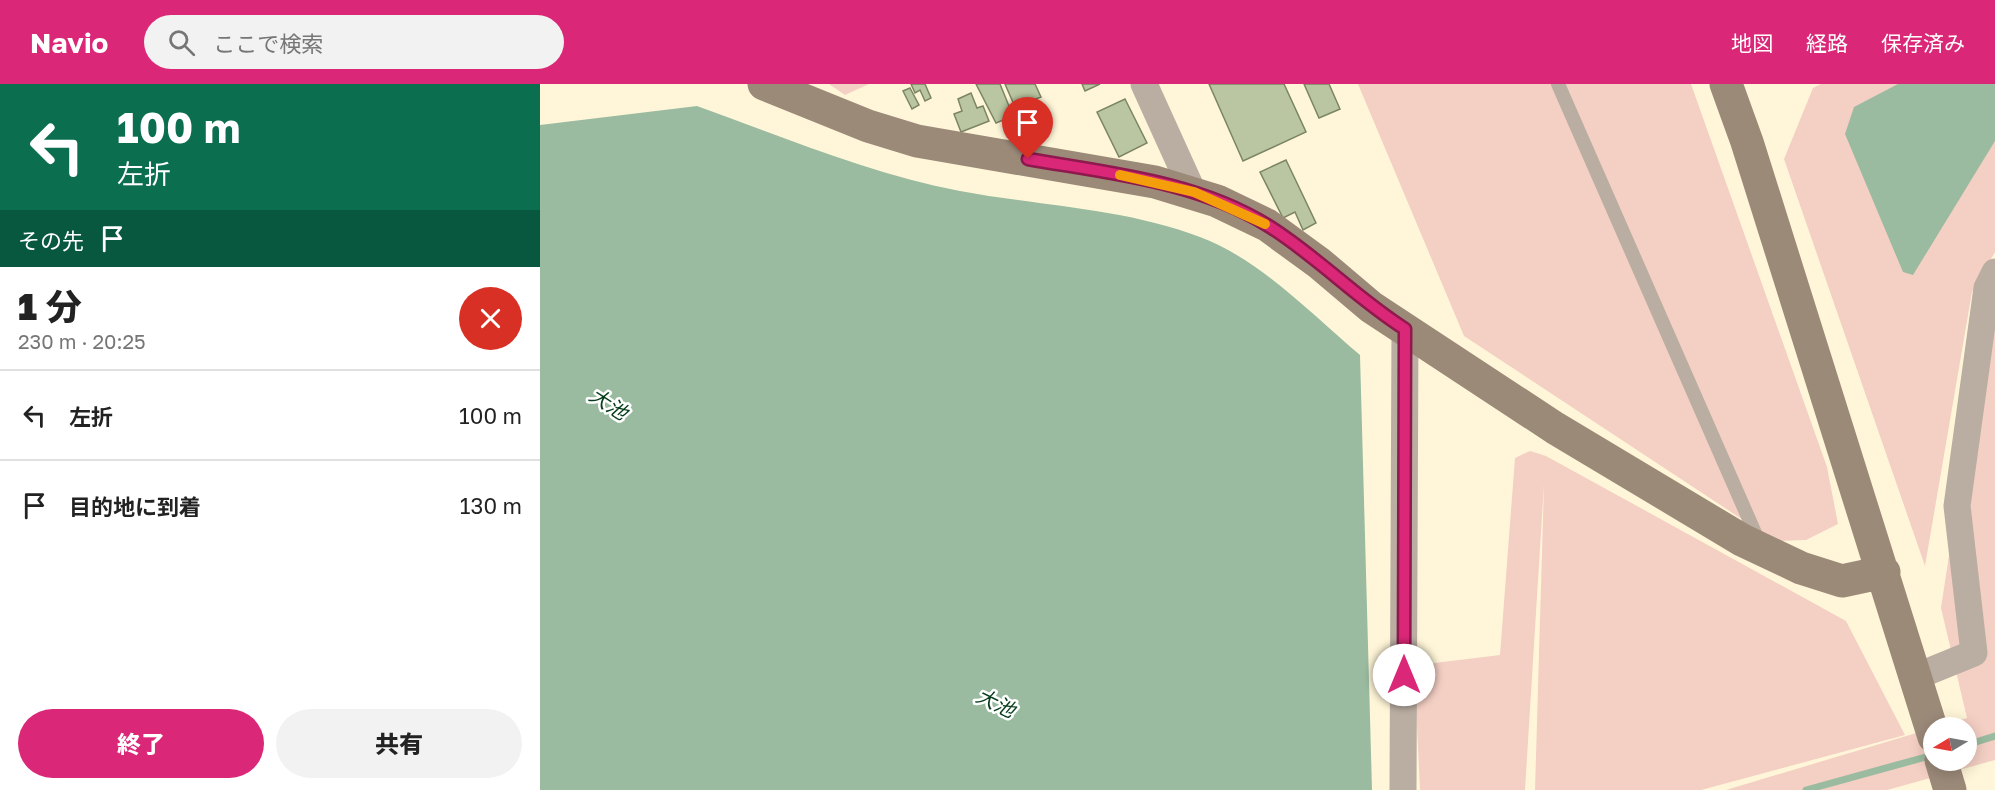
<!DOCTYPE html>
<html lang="ja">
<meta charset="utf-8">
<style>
:root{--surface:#fff;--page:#f2f2f2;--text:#222;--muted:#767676;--line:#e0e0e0;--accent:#db2777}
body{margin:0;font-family:"Golos Text","Noto Sans JP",sans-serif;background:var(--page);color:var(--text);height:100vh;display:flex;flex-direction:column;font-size:22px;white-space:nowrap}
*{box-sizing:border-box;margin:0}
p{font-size:20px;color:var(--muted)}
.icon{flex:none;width:33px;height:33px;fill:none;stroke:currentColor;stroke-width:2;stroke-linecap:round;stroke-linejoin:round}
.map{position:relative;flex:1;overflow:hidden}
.drawer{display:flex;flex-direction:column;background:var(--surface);width:540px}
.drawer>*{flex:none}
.hud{background:#0b6e4f;color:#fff;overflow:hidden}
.needle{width:39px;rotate:260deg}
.controls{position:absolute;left:1383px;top:633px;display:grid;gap:12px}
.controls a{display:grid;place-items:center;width:54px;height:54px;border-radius:50%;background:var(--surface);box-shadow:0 3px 15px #0003;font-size:30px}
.pin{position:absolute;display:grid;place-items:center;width:51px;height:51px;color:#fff;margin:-62px -26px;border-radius:50% 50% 50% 0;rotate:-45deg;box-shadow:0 0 6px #0007}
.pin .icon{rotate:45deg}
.me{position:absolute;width:66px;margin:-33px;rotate:0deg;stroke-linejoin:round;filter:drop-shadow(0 0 4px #0008)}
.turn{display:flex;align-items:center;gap:21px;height:126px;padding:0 18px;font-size:27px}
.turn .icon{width:78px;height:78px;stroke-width:2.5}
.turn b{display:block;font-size:42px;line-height:51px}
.then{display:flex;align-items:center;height:57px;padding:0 18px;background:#0003;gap:12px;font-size:22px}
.round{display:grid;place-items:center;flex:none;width:63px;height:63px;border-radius:32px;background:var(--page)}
.headline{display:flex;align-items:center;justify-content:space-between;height:102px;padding:0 18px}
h1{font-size:36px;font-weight:800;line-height:45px}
.cta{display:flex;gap:12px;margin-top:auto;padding:12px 18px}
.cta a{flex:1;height:69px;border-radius:36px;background:var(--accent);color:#fff;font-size:24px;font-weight:800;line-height:69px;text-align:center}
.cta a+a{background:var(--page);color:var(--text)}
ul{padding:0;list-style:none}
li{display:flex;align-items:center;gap:18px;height:90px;padding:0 18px;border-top:2px solid var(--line)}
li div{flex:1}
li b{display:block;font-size:22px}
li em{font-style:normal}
header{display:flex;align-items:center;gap:36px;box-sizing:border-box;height:84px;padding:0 30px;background:var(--accent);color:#fff}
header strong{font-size:28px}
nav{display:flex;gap:33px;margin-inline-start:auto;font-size:21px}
.search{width:420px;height:54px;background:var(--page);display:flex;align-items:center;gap:15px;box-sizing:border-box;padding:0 21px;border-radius:33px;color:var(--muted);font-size:22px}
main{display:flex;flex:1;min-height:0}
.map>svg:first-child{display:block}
.green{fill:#f4cfc4}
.water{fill:#9abba0}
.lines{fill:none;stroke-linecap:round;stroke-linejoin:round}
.stream{stroke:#9abba0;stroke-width:7}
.building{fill:#bac6a1;stroke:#7b8565;stroke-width:1.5}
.lane{stroke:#baada1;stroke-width:14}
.street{stroke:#baada1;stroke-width:27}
.secondary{stroke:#9c8a79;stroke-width:33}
.route-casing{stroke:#8e194d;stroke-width:15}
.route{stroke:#db2777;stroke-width:10}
.slow{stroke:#f59e0b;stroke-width:10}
.labels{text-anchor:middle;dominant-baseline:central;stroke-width:5;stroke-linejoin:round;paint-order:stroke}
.water-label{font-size:20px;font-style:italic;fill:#053c19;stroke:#fff}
</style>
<header>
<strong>Navio</strong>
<div class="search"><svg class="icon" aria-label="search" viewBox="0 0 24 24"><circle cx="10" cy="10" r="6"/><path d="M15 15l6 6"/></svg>ここで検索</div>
<nav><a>地図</a><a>経路</a><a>保存済み</a></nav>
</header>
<main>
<section class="drawer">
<div class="hud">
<div class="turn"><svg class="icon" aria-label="left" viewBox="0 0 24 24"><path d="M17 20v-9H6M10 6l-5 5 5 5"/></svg><div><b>100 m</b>左折</div></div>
<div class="then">その先<svg class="icon" aria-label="arrive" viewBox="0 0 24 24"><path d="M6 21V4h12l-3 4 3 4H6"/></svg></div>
</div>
<div class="headline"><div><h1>1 分</h1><p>230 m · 20:25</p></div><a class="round" style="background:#d93025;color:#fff"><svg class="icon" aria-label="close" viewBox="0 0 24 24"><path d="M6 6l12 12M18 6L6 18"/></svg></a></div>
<ul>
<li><svg class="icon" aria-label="left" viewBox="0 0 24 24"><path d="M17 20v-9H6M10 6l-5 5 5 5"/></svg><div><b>左折</b></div><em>100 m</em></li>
<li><svg class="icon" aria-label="arrive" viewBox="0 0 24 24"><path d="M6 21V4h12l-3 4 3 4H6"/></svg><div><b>目的地に到着</b></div><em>130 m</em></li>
</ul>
<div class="cta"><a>終了</a><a>共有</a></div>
</section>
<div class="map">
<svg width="1455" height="706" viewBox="0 0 1455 706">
<rect width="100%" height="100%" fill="#fff6d9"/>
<!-- green -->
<path class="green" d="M289 0H329L305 11Z
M818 0H1151L1287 383 1298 440 1266 456 1235 457 924 252Z
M1281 0H1455V168L1432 208 1385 482 1244 75 1273 4Z
M1455 245V676L1347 706H1186L1393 644 1394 676H1426V644L1395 643 1427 634 1401 524 1419 406Z
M990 367 1006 372 1306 537 1365 651 1161 706H995L1004 400 985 706H880L876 622 878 581 960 571 975 374Z"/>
<!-- water -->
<path class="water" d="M1358 0H1455V57L1373 191 1363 188 1305 50 1314 23Z
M157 22C243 53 330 90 420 107 500 122 583 124 660 153 721 176 771 230 820 271L832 706H0V41Z"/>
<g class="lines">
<!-- stream -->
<path class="stream" d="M1426 661 1455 652
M1266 706 1393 671"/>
</g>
<!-- building -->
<path class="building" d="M371 0H385L391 14 385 17 380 6 375 9Z
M436 0H460L473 32 456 39Z
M465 0H495L501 13 475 23Z
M542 0H560L545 7Z
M669 0H744L766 48 703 77Z
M764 0H789L800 25 779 34Z
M370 4 379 21 372 25 363 7Z
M431 9 437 24 443 22 449 37 421 48 414 30 422 27 418 15Z
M585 15 607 59 579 73 557 28Z
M746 76 776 139 763 146 755 128 743 134 720 88Z"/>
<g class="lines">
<!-- lane -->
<path class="lane" d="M1018 0 1219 458"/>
<!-- street -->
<path class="street" d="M604 0 653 108
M1375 593 1434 569 1417 422 1447 204 1455 188
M863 706 865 245"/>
<!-- secondary -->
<path class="secondary" d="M224 0 328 42 377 57 615 98 677 117 727 141 779 179 831 223 1015 344 1202 456 1261 484 1302 497 1344 488
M1186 0 1207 58 1394 653
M1401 676 1410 706"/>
</g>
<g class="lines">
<!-- route casing -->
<g class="route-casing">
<path id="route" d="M488 75C568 89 656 97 727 141 777 172 816 214 865 245L864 591"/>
</g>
<!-- route -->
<use href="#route" class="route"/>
<!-- slow -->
<path class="slow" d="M580 91 654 108 725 140"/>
</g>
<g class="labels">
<!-- water labels -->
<g class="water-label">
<text transform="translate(69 319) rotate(33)">大池</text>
<text transform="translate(456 618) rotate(26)">大池</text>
</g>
</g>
</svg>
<div class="controls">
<a><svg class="needle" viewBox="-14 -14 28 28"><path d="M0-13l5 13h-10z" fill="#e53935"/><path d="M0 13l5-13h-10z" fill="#767676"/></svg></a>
</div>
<div class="pin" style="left:488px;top:75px;background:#d93025"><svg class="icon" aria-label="arrive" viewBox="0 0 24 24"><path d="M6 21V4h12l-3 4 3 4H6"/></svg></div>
<svg class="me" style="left:864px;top:591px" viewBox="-20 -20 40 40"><circle r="19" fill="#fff"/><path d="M0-13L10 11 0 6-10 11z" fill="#db2777"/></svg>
</div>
</main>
